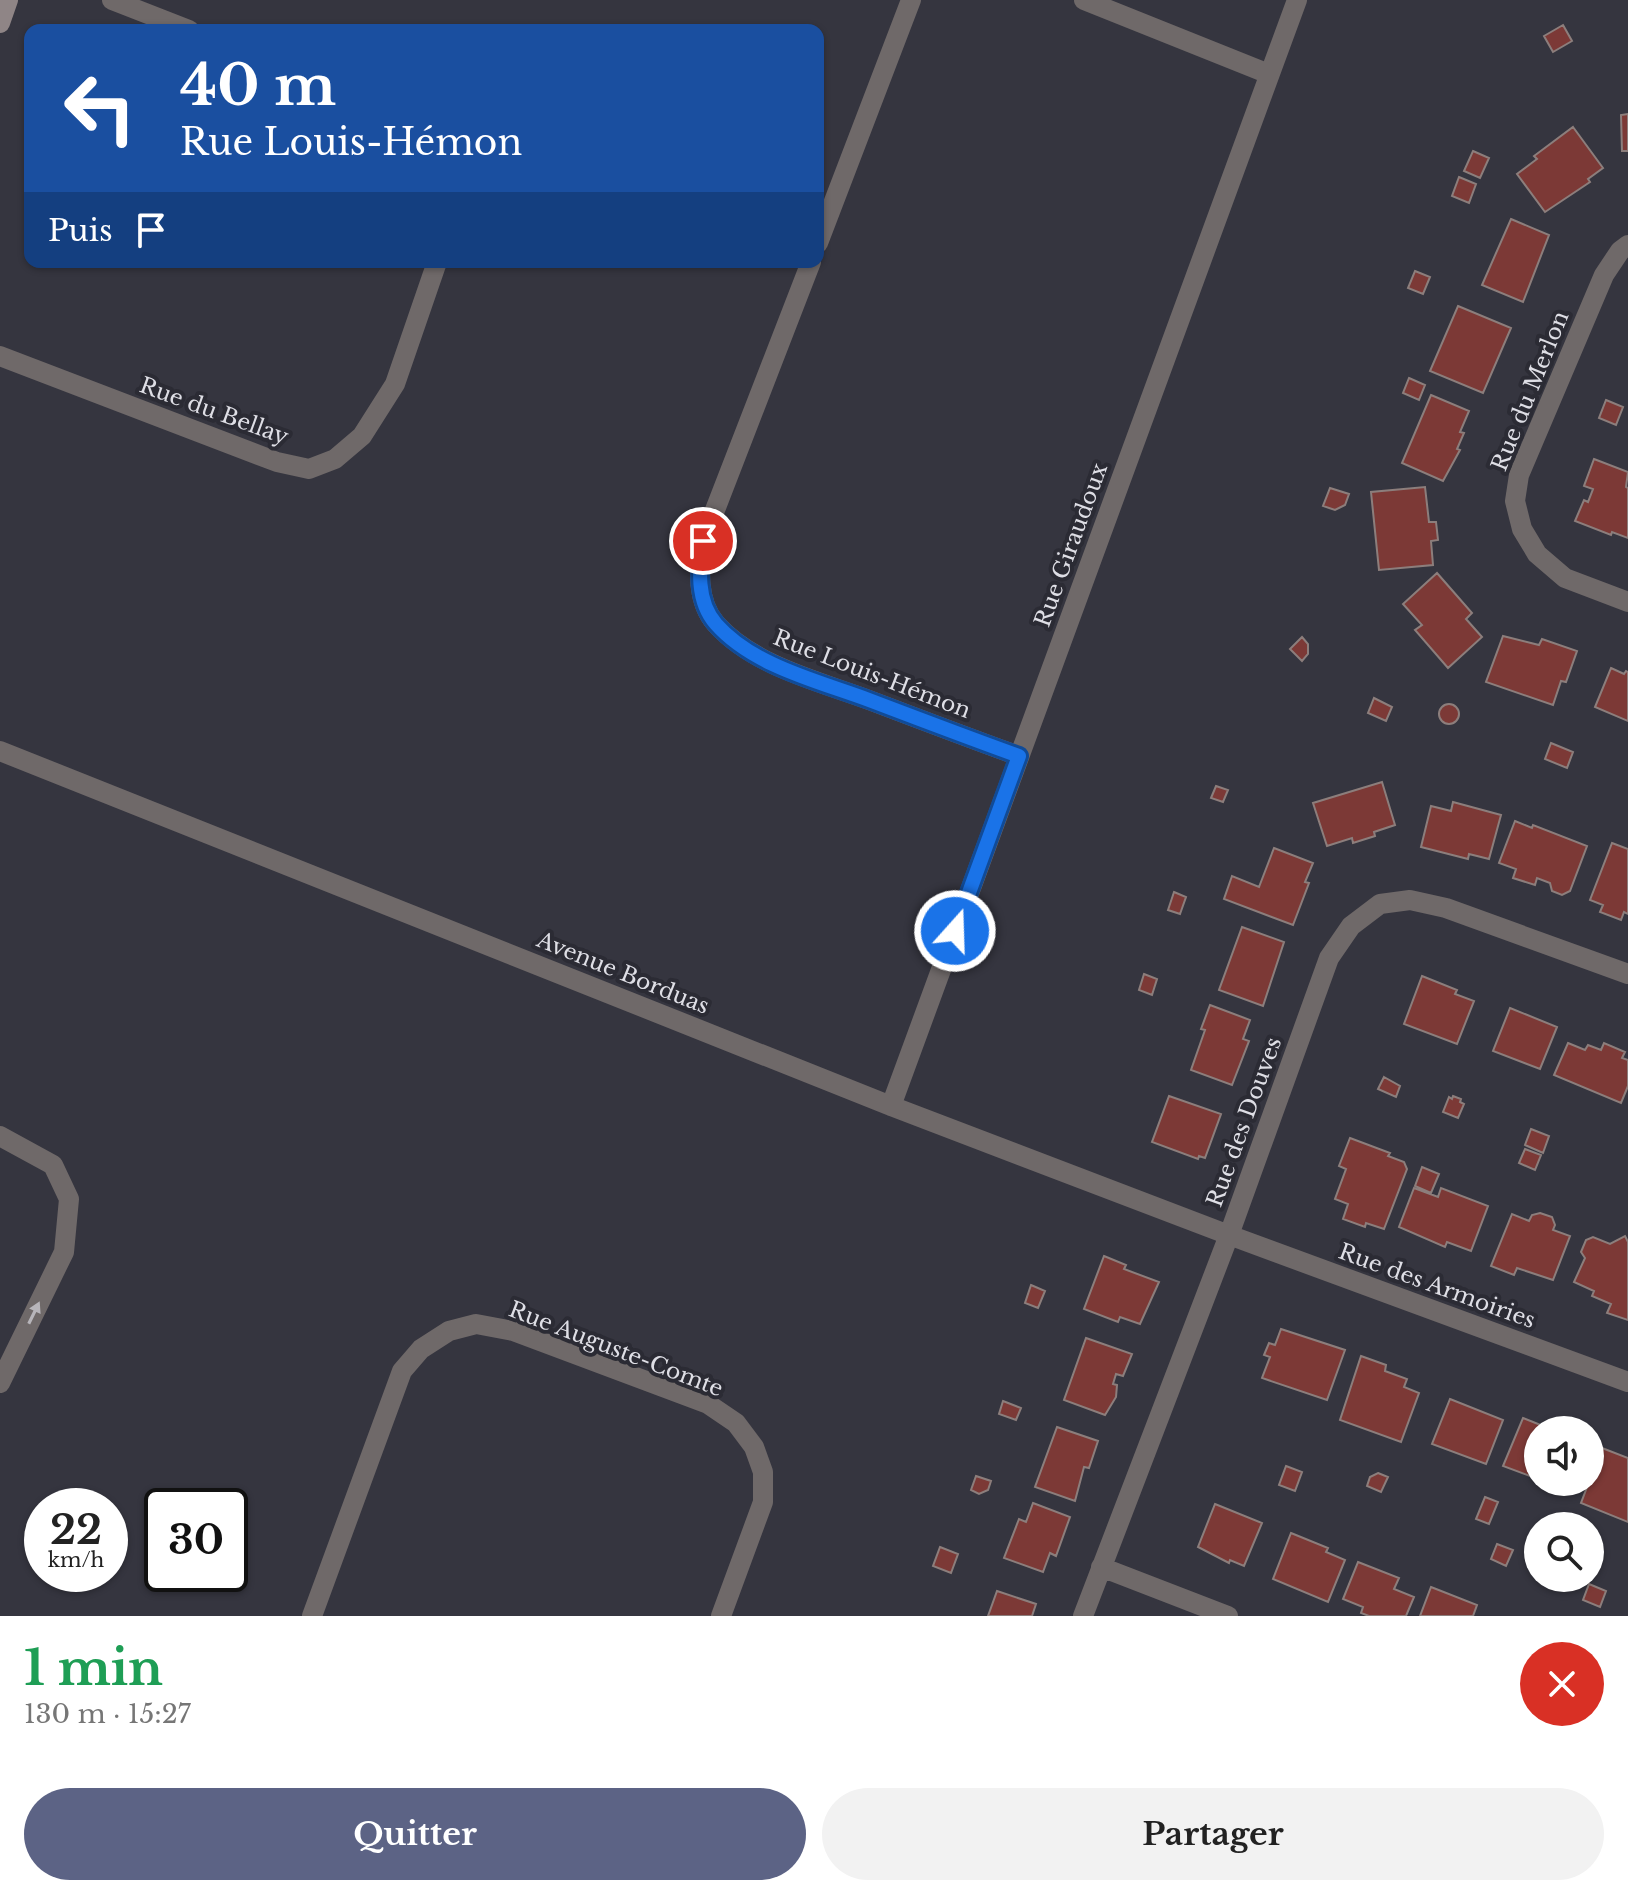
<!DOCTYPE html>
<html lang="fr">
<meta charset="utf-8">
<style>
:root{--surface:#fff;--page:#f2f2f2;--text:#222;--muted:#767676;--accent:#5c6385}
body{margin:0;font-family:"Libre Baskerville",serif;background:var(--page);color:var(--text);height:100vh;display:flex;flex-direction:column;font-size:30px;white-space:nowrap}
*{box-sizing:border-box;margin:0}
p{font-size:26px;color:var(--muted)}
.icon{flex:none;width:44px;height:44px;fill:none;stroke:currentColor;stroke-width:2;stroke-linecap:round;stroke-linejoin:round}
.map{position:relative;height:1616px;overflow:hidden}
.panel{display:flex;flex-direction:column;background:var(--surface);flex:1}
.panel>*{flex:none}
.top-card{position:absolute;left:24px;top:24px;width:800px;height:244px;border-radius:16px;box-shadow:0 2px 6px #0004;background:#1a4fa0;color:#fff;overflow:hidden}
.buttons{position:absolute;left:1524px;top:1416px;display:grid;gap:16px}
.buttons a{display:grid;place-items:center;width:80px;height:80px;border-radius:50%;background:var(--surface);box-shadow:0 2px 6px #0004;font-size:40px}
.speed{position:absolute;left:24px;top:1488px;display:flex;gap:16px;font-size:40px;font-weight:700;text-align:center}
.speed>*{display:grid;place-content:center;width:104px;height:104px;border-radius:50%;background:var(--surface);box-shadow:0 2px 6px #0004;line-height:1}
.speed small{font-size:20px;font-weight:400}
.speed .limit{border:4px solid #111;border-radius:12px;background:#fff;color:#111}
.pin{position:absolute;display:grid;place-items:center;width:68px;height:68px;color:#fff;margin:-34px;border:4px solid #fff;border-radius:50%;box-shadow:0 2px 8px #0007}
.me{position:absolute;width:88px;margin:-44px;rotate:20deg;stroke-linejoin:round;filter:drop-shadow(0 0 6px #0008)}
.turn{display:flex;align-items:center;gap:28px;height:168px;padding:0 24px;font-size:36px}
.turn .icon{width:104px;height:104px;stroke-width:2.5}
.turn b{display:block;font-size:56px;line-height:68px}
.then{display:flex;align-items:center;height:76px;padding:0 24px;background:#0003;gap:16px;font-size:30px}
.round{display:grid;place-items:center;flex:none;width:84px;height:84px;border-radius:42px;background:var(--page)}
.headline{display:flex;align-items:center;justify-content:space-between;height:136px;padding:0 24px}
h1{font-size:48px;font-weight:700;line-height:60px;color:#1e9e55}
.cta{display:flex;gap:16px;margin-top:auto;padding:16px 24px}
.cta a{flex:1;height:92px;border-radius:48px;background:var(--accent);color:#fff;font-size:32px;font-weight:700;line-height:92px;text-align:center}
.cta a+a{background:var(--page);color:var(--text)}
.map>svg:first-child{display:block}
.building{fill:#7c3936;stroke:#8c7e7c;stroke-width:2}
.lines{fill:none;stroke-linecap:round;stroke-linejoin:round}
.street{stroke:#6f6969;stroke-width:20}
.secondary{stroke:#8f8586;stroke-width:20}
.oneway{fill:#b7b5ba}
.route-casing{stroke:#114b97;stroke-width:20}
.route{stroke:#1a73e8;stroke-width:14}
.labels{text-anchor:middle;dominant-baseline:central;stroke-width:8;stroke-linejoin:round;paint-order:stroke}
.street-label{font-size:22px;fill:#dedee5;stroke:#2b2b34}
</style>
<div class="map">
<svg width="1628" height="1616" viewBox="0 0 1628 1616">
<rect width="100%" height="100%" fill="#35353f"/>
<!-- building -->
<path class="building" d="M1563 25 1572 41 1553 52 1544 36Z
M1628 114V151H1622L1621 115Z
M1573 127 1603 168 1588 179 1590 182 1545 212 1517 174 1537 159 1534 156Z
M1473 151 1489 158 1480 178 1464 171Z
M1459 177 1476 184 1469 203 1452 196Z
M1511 219 1549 235 1523 302 1482 285Z
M1415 271 1430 277 1423 294 1408 288Z
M1458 306 1511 328 1483 393 1430 371Z
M1409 378 1425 385 1419 400 1403 393Z
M1431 395 1469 411 1460 432 1464 433 1457 449 1460 450 1443 481 1402 463Z
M1606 400 1623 407 1616 425 1599 418Z
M1594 459 1628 472 1626 487 1628 488V538L1612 532 1611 535 1575 521 1584 500 1588 502 1593 489 1584 486Z
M1425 487 1429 522H1436L1438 540 1431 541 1433 565 1379 570 1371 492Z
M1330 488 1349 494 1345 505 1335 510 1323 506Z
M1437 573 1472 613 1466 619 1482 637 1448 668 1415 630 1422 625 1403 604Z
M1503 636 1539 645 1542 639 1577 651 1566 682 1561 681 1553 705 1486 682Z
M1302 637 1308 644V654L1302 661 1290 649Z
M1611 668 1624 674 1626 671 1628 672V721L1595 707Z
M1374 698 1392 707 1386 721 1368 713Z
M1439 714a10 10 0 1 1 20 0a10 10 0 1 1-20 0Z
M1551 743 1573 752 1567 768 1545 759Z
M1382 782 1395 825 1374 832 1375 836 1353 843 1352 838 1327 846 1313 803Z
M1216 786 1228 790 1223 802 1211 798Z
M1453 802 1501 815 1489 859 1469 854 1468 859 1421 847 1431 806 1451 811Z
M1515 821 1532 828 1533 825 1587 846 1570 891 1562 895 1552 891 1550 883 1537 878 1535 885 1513 878 1516 869 1499 863Z
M1612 843 1628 849V914L1624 912 1621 920 1600 912 1603 905 1590 900Z
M1274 848 1313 863 1305 882 1309 883 1293 925 1224 899 1232 876 1259 887Z
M1174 892 1186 897 1180 914 1168 910Z
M1242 927 1284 942 1263 1006 1219 990Z
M1144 974 1157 979 1152 995 1139 990Z
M1422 976 1457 990 1455 994 1474 1001 1457 1044 1404 1024Z
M1210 1005 1250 1020 1243 1039 1249 1041 1232 1085 1191 1070 1205 1030 1201 1029Z
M1510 1008 1557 1027 1540 1069 1493 1051Z
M1568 1043 1585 1050 1588 1045 1601 1050 1604 1043 1625 1052 1622 1058 1628 1060V1086L1621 1103 1554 1075Z
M1384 1077 1400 1086 1396 1097 1378 1089Z
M1169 1096 1221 1114 1205 1158 1199 1156 1198 1159 1152 1142Z
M1453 1096 1461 1099 1460 1102 1464 1104 1458 1118 1443 1112 1449 1097 1452 1099Z
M1531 1129 1549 1136 1543 1153 1525 1145Z
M1350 1138 1390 1153 1388 1156 1404 1162 1407 1169 1384 1229 1366 1223 1365 1227 1343 1219 1348 1204 1335 1199 1346 1169 1339 1166Z
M1525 1149 1541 1155 1535 1170 1519 1163Z
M1422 1167 1439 1174 1431 1193 1415 1186Z
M1414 1188 1438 1197 1441 1188 1488 1206 1471 1251 1447 1242 1445 1247 1399 1227Z
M1540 1213 1552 1217 1555 1225 1553 1230 1570 1236 1553 1280 1517 1268 1514 1275 1491 1266 1512 1214 1529 1221 1532 1215Z
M1625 1236 1628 1242V1320L1607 1313 1611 1304 1592 1296 1594 1291 1574 1282 1585 1258 1581 1252 1586 1240 1593 1237 1610 1244Z
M1104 1256 1126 1265 1124 1269 1159 1282 1140 1324 1120 1317 1118 1322 1084 1309Z
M1031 1285 1045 1291 1038 1308 1025 1303Z
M1281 1329 1345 1350 1327 1400 1262 1378 1270 1357 1264 1355 1269 1343 1275 1345Z
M1086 1338 1132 1354 1123 1376 1116 1374 1113 1384 1117 1385 1116 1397 1105 1415 1064 1400Z
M1361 1356 1386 1365 1385 1371 1407 1379 1404 1387 1419 1393 1401 1442 1340 1420Z
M1450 1399 1503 1420 1486 1464 1432 1444Z
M1003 1401 1021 1408 1016 1420 999 1414Z
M1523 1418 1553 1430H1538V1479L1503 1466Z
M1057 1427 1098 1441 1089 1468 1084 1467 1075 1501 1035 1487Z
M1602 1448 1628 1458V1522L1581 1503Z
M1286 1466 1302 1472 1295 1491 1279 1485Z
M1378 1473 1388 1477 1381 1492 1367 1486 1370 1477Z
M976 1476 991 1481 988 1490 979 1494 971 1490Z
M1485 1497 1498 1502 1489 1524 1476 1519Z
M1033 1503 1070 1517 1056 1556 1050 1553 1043 1572 1004 1558 1019 1519 1026 1522Z
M1215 1504 1262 1523 1244 1566 1230 1560 1229 1563 1198 1547Z
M1291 1533 1328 1548 1326 1552 1345 1560 1328 1602 1273 1579Z
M1497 1544 1513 1550 1506 1566 1491 1559Z
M940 1547 958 1554 951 1573 933 1566Z
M1358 1562 1399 1578 1394 1589 1414 1597 1406 1616H1369L1361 1613 1363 1607 1343 1599Z
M1589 1584 1606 1591 1600 1607 1583 1600Z
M1431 1587 1477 1605 1473 1616H1420Z
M997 1591 1036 1604 1032 1616H988Z"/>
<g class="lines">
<!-- street -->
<path class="street" d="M112 0 189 30
M1084 0 1269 74
M818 243 911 0
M1628 245 1620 251 1604 275 1519 475 1515 501 1522 529 1537 554 1565 578 1628 602
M811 262 703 541C699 569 696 601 716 624 754 666 818 681 869 700 919 719 969 738 1019 756
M0 356 277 462 309 469 335 459 362 436 395 384 437 262
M0 751 891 1106 1229 1235 1628 1382
M891 1106 1297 0
M0 1136 53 1165 69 1199 64 1252 0 1383
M1101 1567 1228 1616
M312 1616 402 1371 421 1349 449 1331 476 1324 513 1331 708 1404 736 1423 754 1447 763 1472V1502L721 1616
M1083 1616 1229 1235 1329 958 1351 926 1380 904 1410 900 1446 908 1628 974"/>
<!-- secondary -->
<path class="secondary" d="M0 23 8 0"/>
</g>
<!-- one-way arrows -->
<defs><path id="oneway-solid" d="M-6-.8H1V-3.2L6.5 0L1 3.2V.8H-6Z" transform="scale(2)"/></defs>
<use class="oneway" href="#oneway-solid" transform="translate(34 1313) rotate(-64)"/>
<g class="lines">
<!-- route casing -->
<g class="route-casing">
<path id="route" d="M703 541C699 569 696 601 716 624 753 666 818 681 869 700 919 719 969 738 1019 756L955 931"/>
</g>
<!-- route -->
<use href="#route" class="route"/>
</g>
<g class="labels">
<!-- street labels -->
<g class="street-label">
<text transform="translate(1530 391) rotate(-68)">Rue du Merlon</text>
<text transform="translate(214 411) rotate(20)">Rue du Bellay</text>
<text transform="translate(1071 545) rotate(-70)">Rue Giraudoux</text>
<text transform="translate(872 674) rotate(21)">Rue Louis-Hémon</text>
<text transform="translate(623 973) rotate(22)">Avenue Borduas</text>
<text transform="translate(1244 1122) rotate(-70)">Rue des Douves</text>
<text transform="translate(1437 1286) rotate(20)">Rue des Armoiries</text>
<text transform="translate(616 1349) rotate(21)">Rue Auguste-Comte</text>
</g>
</g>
</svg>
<div class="buttons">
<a><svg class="icon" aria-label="sound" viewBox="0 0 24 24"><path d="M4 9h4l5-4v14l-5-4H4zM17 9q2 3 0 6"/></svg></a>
<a><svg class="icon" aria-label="search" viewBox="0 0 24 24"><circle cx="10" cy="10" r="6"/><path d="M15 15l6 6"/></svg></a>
</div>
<div class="speed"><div>22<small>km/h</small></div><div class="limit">30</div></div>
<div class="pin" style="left:703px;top:541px;background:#d93025"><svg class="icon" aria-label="arrive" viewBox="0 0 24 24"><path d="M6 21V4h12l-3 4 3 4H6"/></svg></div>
<svg class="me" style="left:955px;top:931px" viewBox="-20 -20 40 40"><circle r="17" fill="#1a73e8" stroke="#fff" stroke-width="3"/><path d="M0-11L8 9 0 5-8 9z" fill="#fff"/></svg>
<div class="top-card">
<div class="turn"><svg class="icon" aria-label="left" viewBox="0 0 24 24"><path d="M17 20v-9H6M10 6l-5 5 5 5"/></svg><div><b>40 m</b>Rue Louis-Hémon</div></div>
<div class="then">Puis<svg class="icon" aria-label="arrive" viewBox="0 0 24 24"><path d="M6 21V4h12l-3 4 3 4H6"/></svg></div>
</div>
</div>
<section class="panel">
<div class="headline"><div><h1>1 min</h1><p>130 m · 15:27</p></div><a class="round" style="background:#d93025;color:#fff"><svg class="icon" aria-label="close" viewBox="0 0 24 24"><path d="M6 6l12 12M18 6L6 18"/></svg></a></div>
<div class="cta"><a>Quitter</a><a>Partager</a></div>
</section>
